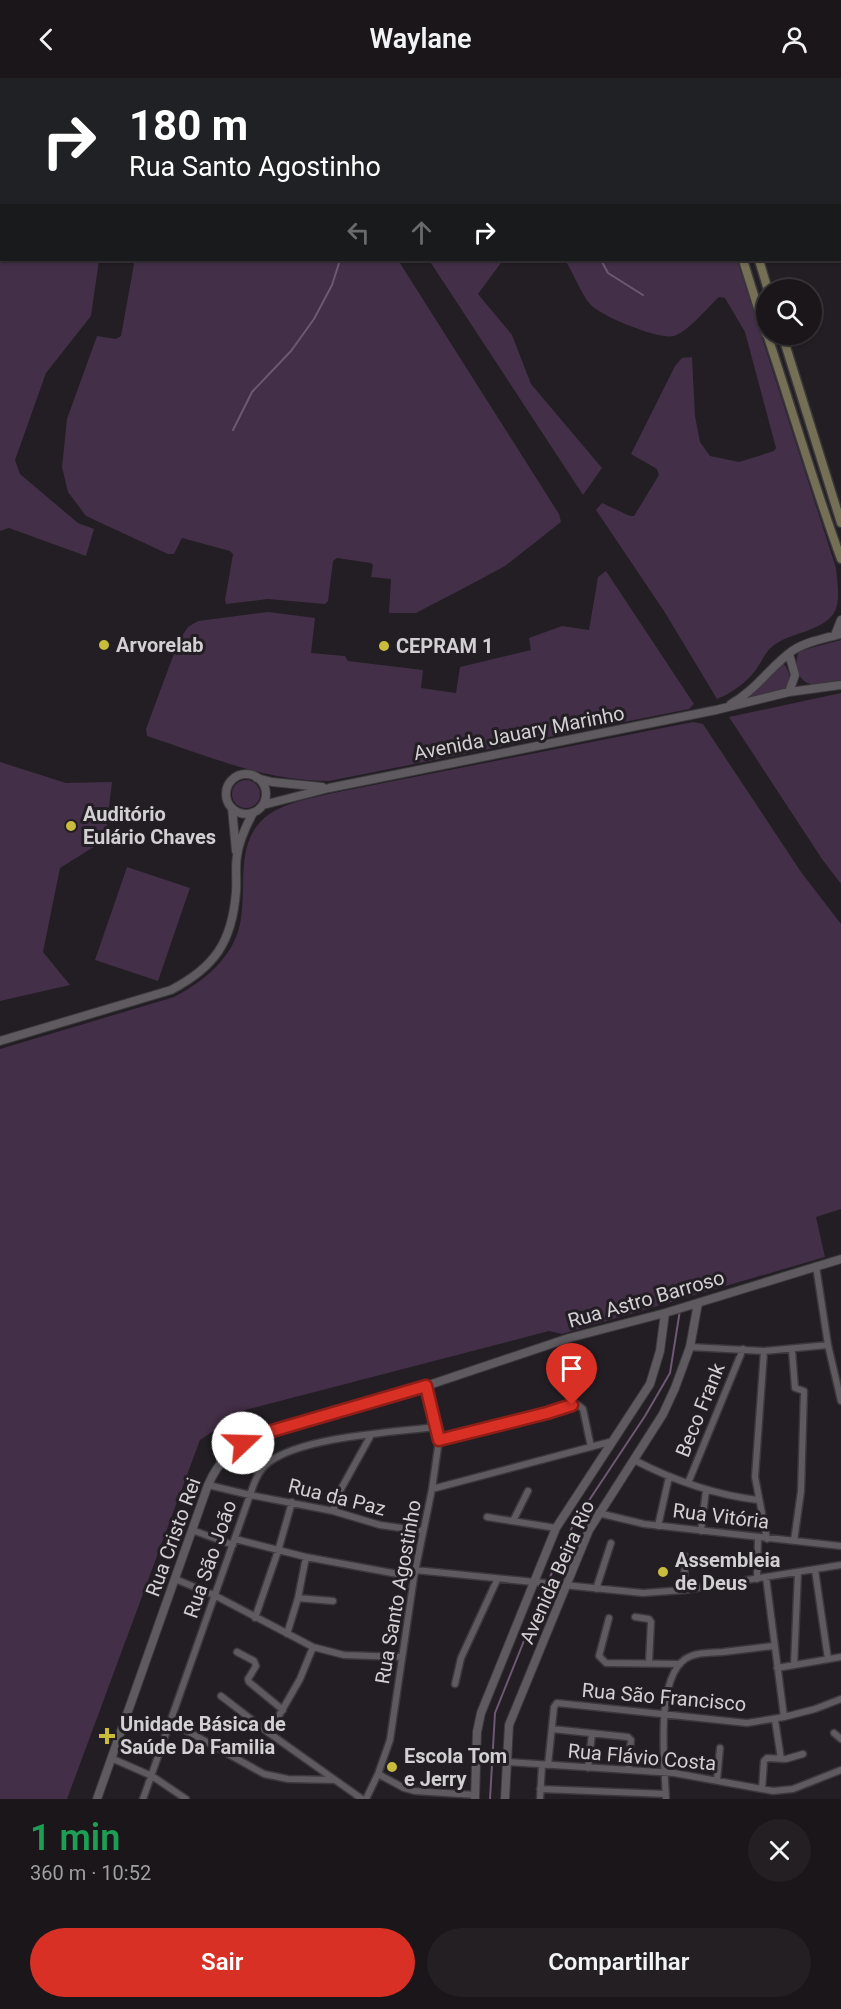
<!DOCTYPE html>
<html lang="pt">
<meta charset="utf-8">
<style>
:root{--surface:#1a161a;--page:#231f23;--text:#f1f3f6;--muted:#9f9fa2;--line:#383539;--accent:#d93025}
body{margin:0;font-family:Roboto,sans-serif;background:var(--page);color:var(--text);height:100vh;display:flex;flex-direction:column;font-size:22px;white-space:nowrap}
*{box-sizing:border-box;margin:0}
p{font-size:20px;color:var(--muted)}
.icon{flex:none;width:33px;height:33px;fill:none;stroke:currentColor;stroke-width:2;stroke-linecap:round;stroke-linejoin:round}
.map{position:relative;height:1721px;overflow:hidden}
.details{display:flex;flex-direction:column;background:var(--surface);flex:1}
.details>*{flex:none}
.guide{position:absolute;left:0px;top:0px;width:842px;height:183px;box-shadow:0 2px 4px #0004,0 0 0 2px var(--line);background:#202124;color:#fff;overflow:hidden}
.fabs{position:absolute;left:756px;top:201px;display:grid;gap:12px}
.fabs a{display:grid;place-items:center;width:66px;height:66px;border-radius:50%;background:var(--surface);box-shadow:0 2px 4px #0004,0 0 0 2px var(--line);font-size:30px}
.pin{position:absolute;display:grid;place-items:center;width:51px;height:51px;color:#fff;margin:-62px -26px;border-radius:50% 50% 50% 0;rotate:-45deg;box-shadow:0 0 6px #0007}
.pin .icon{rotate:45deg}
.me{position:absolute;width:66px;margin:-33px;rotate:69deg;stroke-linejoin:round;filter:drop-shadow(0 0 4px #0008)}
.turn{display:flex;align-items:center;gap:21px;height:126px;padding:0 30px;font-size:27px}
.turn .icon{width:78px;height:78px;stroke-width:2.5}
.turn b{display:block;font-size:42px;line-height:51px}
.lanes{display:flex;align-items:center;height:57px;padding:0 30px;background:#0003;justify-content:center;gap:30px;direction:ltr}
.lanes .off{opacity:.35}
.round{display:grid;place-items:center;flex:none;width:63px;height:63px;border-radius:32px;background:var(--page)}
.overview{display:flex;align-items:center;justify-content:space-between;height:102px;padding:0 30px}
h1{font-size:36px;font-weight:600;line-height:45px;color:#1e9e55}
.primary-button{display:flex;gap:12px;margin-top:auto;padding:12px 30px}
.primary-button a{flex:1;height:69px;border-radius:36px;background:var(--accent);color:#fff;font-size:24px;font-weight:600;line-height:69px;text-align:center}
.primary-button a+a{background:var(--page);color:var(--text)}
header{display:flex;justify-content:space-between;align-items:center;height:78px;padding:0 30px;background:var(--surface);font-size:27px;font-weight:600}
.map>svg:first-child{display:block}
.green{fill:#432f47}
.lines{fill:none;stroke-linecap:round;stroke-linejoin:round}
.stream{stroke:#6e5873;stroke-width:2}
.minor-casing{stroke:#3b383c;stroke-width:9}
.tertiary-casing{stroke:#3b383c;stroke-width:10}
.secondary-casing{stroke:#3b383c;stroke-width:11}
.minor{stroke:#5e5a5f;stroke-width:6}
.tertiary{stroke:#5e5a5f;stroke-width:8}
.secondary{stroke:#756f55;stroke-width:8}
.route-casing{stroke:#8d1f18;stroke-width:15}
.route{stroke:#d93025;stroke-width:10}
.poi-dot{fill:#c9bb3b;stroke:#221e23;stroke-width:2}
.labels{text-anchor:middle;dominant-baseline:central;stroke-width:6;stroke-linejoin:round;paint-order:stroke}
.poi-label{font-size:20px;font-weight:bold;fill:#d3d0d3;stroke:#221e23;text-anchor:start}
.street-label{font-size:20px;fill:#d3d0d3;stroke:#221e23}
</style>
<header><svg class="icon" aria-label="back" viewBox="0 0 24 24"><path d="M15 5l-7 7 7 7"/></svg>Waylane<svg class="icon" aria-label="person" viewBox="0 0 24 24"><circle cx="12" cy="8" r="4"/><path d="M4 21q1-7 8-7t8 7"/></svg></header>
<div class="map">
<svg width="841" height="1721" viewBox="0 0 841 1721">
<rect width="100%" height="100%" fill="#221e23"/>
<!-- green -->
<path class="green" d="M0 0H71L2 2V182H99L91 238 46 295 15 382 20 396 78 445 94 451 86 478 9 450 0 453Z
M87 0H277L278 1H87Z
M311 0H679L680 1 312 2Z
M132 182H398L559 436 561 444 505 488 466 509 416 535H389L391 501 371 499 373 487 371 485 337 480 333 483 328 523 325 526 268 521 226 526 225 522 233 476 230 473 182 460 174 476H168L86 438 68 414 62 389 67 341 97 258 116 261 121 258 134 186Z
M429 182H503L478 216 512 257 531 306 602 390 583 417Z
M565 182H737L836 490C837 504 841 523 834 535 823 552 793 555 777 565 767 571 763 581 757 590 749 603 730 616 717 621L664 533 596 432 602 425 630 438H634L659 397 657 391 631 376 675 288 682 280 692 279 695 338 700 364 710 378 739 384 774 373 776 370 745 254 725 220 719 219C707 230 689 253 674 258 659 262 600 238 590 226 581 216 573 194 565 182Z
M606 493 694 626 689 631 329 703C265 703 207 678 147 658L146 651 179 562 188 549 198 543 268 534 315 540 311 575 345 578 348 583 423 592 421 610 456 615 460 589 531 572 529 560 562 548 589 552 598 499Z
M841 562V602C832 603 819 607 811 606 796 603 794 584 799 573Z
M784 586C791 595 792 604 785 614L746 621 745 619 779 587Z
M841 615V806L822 781 729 639Z
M693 644 703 646 801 794 841 846V1131L816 1139 825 1179 562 1256 549 1253 245 1332 200 1362 67 1721H0V971L174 919C203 904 233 880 240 846 248 809 233 763 268 737 286 724 312 720 333 715Z
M0 684 66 705 112 704 105 762 60 790 43 874 70 907 0 923Z
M232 716a14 14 0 1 1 28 0a14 14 0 1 1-28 0Z
M127 789 190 810 158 903 95 882Z"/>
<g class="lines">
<!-- stream -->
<path class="stream" d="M362 0 363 2
M524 0 525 2
M601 182 608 195 643 217
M233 352 252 314 291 273 314 241 332 207 340 182
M490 1721 495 1635 546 1508 574 1445 645 1338 670 1295 680 1232"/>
<!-- minor casing -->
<g class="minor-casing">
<path id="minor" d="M797 0V2
M821 2 824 0
M840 59 841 58
M816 1188 828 1267 841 1323
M690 1269 764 1273 828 1267
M792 1272 795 1310 804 1313 801 1413 794 1463
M764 1273 755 1399 767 1461
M439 1362 578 1327 583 1331 591 1369
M634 1382C673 1402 715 1417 758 1422
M688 1405 743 1271
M208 1407 250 1417 333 1433 380 1447 423 1453
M432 1411 613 1363
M333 1433 341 1411 371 1357
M598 1435 644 1446 841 1468
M487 1439 556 1450
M513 1443 528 1413
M658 1448 669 1399
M192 1452 233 1467
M701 1453 706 1412
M235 1461 306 1479 414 1499
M415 1492 643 1515 684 1512 841 1487
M815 1492 828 1581
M766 1499 784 1639
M175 1501 214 1517 313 1569 344 1577 402 1579
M757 1501 758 1460
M596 1511 611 1465
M684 1512 685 1478
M298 1520 333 1523
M635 1539 649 1541 651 1544 649 1584
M255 1540 278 1473 292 1424
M609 1540 599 1578 606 1585 680 1586
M287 1556 298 1520 306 1479
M237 1574 254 1583 256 1588 248 1601 249 1604 283 1632
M794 1587 798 1494
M777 1590 841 1579
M455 1606 461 1580 497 1502
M221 1618 269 1655 362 1721
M775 1642 781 1681
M171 1644 264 1696 288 1701 334 1702
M552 1651 628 1659 631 1662 628 1692
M269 1655 300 1601 313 1569
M834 1655 841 1661
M111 1680 152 1698 186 1721
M507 1684 674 1695 773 1713 793 1711 841 1692
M548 1687 554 1629 557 1625 747 1645 784 1639 815 1631 841 1621
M588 1690 592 1656
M378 1696 404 1710 415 1713 475 1717
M717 1702 720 1670
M540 1711 666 1716
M762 1711 764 1683 767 1680 786 1681 803 1676
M143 1721 250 1417C254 1405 258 1393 268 1385 300 1359 394 1354 436 1349
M366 1721 378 1696 390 1662 414 1499 432 1411 439 1362 426 1308
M540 1721 542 1687
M666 1721C665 1689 653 1592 691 1578 701 1574 712 1575 723 1574 740 1572 756 1570 773 1568"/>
</g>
<!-- tertiary casing -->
<g class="tertiary-casing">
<path id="tertiary" d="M835 557 841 542
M789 576 795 597 789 614
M731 626C755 613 770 589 792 573 805 564 825 560 841 556
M226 716a20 20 0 1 1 40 0a20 20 0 1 1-40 0Z
M257 700 272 704 322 709
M263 727 329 710 716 632 789 614 841 607
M232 730 236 773
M0 963 171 912C215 889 232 864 236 814 237 802 235 790 237 778 239 762 246 748 253 735
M97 1721 208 1407C219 1382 234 1369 258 1357L426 1308 569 1260 665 1235 841 1181
M475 1721 477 1654 481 1635 556 1450 650 1306 660 1273 665 1235
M505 1721 509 1647 589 1452 663 1336 675 1310 690 1269 698 1225"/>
</g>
<!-- secondary casing -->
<g class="secondary-casing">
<path id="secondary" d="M688 0V2
M701 0 702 2
M743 182 766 256
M759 182 768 212
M767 256C792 331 814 407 841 481
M782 256 841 445"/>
</g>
<!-- minor -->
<use href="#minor" class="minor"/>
<!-- tertiary -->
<use href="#tertiary" class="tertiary"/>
<!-- secondary -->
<use href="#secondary" class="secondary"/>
</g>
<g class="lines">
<!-- route casing -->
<g class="route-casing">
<path id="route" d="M243 1365 258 1357 426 1308 439 1362 547 1335 572 1327"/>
</g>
<!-- route -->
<use href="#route" class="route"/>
</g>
<!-- markers -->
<g class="poi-dot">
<circle cx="104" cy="567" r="6"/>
<circle cx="384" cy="568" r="6"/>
<circle cx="71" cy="748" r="6"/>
<circle cx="663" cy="1494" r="6"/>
<path d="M104 1649h6v6h6v6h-6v6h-6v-6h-6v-6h6z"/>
<circle cx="392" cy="1689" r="6"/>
</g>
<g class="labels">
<!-- poi labels -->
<g class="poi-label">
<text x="116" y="567">Arvorelab</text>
<text x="396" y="568">CEPRAM 1</text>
<text x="83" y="736">Auditório<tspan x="83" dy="23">Eulário Chaves</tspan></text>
<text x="675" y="1482">Assembleia<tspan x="675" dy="23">de Deus</tspan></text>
<text x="120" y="1646">Unidade Básica de<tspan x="120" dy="23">Saúde Da Familia</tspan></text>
<text x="404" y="1678">Escola Tom<tspan x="404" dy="23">e Jerry</tspan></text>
</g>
<!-- street labels -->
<g class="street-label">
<text transform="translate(519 655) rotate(-11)">Avenida Jauary Marinho</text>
<text transform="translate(646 1221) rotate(-16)">Rua Astro Barroso</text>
<text transform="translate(700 1332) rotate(-68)">Beco Frank</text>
<text transform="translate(337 1419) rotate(14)">Rua da Paz</text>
<text transform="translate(721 1438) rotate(7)">Rua Vitória</text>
<text transform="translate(173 1459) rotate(-70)">Rua Cristo Rei</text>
<text transform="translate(210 1481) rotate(-71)">Rua São João</text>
<text transform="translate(557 1494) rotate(-66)">Avenida Beira Rio</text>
<text transform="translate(398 1514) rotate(-80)">Rua Santo Agostinho</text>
<text transform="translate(664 1619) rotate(5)">Rua São Francisco</text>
<text transform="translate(642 1679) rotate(5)">Rua Flávio Costa</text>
</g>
</g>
</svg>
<div class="fabs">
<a><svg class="icon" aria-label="search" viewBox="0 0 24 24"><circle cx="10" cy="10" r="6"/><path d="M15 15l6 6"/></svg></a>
</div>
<div class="pin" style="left:572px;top:1327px;background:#d93025"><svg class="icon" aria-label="arrive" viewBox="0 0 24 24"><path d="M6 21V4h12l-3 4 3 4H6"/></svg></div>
<svg class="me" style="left:243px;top:1365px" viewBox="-20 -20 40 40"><circle r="19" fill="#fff"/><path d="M0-13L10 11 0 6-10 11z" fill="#d93025"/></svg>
<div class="guide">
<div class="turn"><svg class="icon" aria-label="right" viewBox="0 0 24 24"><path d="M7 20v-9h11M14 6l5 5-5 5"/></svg><div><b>180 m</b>Rua Santo Agostinho</div></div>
<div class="lanes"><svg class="icon off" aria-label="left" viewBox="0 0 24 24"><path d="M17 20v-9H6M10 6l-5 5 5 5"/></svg><svg class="icon off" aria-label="ahead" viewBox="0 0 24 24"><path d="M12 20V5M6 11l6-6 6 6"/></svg><svg class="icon" aria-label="right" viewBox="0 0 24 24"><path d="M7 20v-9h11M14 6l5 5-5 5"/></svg></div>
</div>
</div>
<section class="details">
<div class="overview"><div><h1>1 min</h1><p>360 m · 10:52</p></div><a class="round"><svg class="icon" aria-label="close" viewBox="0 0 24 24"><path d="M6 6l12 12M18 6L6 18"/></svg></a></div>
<div class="primary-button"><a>Sair</a><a>Compartilhar</a></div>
</section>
